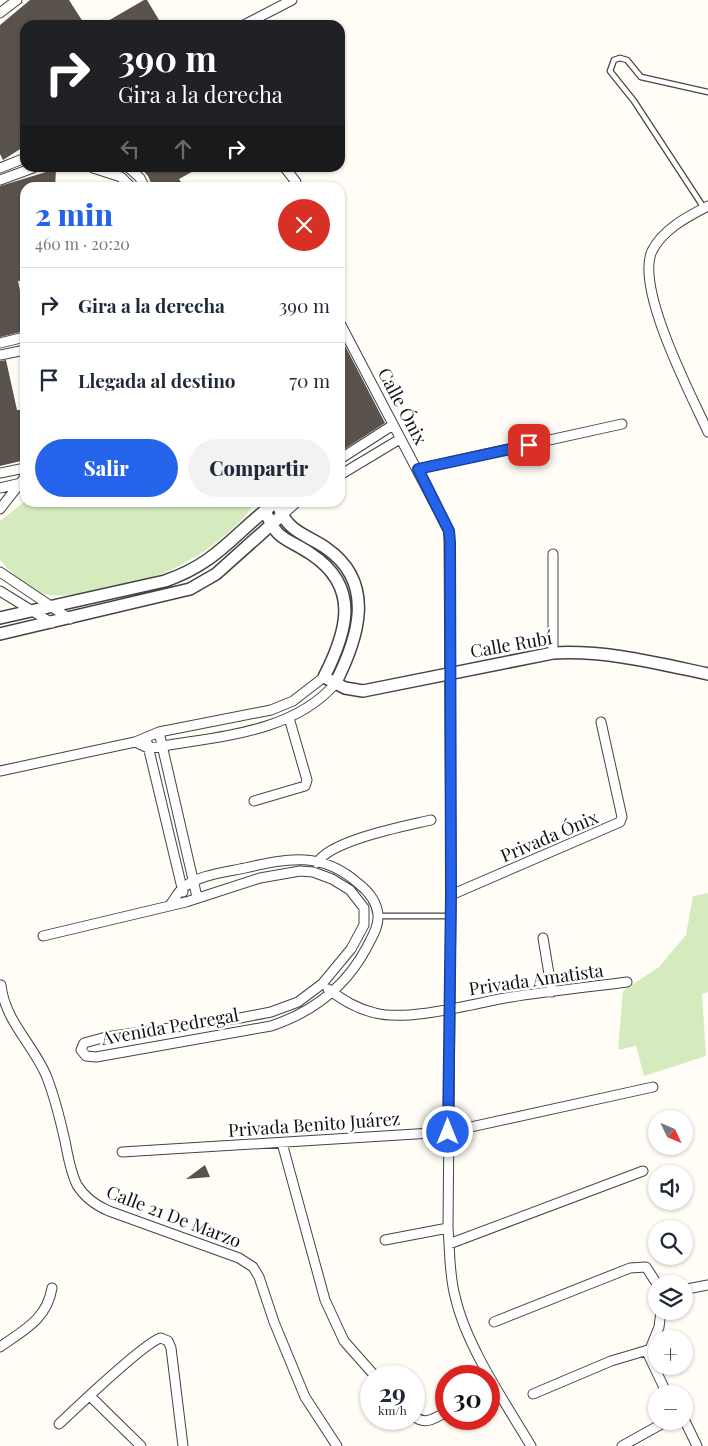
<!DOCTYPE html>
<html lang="es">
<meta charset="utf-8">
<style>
:root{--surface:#fff;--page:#f2f2f3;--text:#1f2937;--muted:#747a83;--line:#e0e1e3;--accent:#2563eb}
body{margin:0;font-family:"Playfair Display",serif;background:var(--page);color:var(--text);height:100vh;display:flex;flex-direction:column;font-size:19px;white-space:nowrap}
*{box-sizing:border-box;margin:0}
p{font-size:16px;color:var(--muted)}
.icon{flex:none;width:28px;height:28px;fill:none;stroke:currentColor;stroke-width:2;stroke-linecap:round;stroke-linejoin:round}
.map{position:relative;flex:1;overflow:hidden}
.drawer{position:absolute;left:20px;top:182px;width:325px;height:325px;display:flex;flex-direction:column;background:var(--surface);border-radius:15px;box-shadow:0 1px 4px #0004}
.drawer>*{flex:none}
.guide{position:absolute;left:20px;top:20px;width:325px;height:152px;border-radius:15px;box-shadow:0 1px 4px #0004;background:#202124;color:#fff;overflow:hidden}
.needle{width:32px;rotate:134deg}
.fabs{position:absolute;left:648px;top:1110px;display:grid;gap:10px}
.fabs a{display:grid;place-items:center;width:45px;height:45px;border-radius:50%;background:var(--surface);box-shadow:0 1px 4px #0004;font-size:25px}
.speed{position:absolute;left:360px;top:1365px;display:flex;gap:10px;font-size:25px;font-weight:700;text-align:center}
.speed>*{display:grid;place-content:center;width:65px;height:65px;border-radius:50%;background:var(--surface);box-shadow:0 1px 4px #0004;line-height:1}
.speed small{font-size:12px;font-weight:400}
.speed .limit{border:8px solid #d22;background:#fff;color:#111}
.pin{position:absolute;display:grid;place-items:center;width:42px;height:42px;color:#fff;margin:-21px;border-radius:10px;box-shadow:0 2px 8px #0006}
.me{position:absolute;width:55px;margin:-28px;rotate:0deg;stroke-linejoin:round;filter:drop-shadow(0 0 4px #0008)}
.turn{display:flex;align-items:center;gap:18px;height:105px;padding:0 15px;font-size:22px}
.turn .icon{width:65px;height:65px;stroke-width:2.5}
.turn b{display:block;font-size:35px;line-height:42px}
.lanes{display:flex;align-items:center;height:48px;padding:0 15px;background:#0003;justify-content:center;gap:25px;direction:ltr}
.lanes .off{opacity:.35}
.round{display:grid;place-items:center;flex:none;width:52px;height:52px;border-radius:26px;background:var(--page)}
.headline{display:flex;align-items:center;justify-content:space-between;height:85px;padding:0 15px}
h1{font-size:30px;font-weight:800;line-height:38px;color:var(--accent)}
.cta{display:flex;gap:10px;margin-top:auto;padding:10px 15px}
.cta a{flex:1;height:58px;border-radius:30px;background:var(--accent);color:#fff;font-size:20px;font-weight:800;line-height:58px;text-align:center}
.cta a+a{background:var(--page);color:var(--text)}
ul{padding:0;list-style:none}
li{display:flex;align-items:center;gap:15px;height:75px;padding:0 15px;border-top:1px solid var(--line)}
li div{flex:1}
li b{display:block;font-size:19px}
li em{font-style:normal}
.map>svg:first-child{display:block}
.green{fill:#d5ebbd}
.building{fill:#5a524d}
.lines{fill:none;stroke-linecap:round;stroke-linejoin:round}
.service-casing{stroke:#444;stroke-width:7}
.minor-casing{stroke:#444;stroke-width:11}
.tertiary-casing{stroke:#444;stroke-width:14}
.service{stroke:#fff;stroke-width:4.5}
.minor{stroke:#fff;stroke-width:9}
.tertiary{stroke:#fff;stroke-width:11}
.route-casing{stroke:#184099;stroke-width:12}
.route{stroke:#2563eb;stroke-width:9}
.labels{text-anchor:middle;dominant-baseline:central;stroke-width:5;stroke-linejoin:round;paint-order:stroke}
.street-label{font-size:18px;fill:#111;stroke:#fff}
</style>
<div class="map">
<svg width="708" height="1446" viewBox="0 0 708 1446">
<rect width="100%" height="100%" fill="#fffdf5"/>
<!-- green -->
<path class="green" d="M25 501 251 503V509C210 558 153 584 90 593 75 595 57 598 41 593 25 587 11 572 0 560V521Z
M708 893V992L702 994 706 1056 644 1076 636 1046 618 1050 623 991 659 967 686 935 693 896Z"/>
<!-- building -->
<path class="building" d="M30 0H69L85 25H25V146L3 160 0 154V25Z
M144 0H147L162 25H101Z
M141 168H199L179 179 185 188H153L148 176Z
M56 169 55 188H25V280L18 281 25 315V331L0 337V186Z
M340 336 385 423 340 452Z
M6 360 17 410H25V460L0 466V361Z
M205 1165 210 1177 186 1179Z"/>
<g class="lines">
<!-- service casing -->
<g class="service-casing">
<path id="service" d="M704 208 634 101 610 71 614 60 620 58 627 60 641 77 708 92
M378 916H451"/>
</g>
<!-- minor casing -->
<g class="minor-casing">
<path id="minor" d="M0 13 17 0
M244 25 292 0
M0 168 25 158
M93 168 121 177 132 188
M129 168 140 178 145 188
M285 168 296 182V188
M0 180 33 168
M708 206C687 217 663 229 652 251 635 288 691 395 708 432
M340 323 449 531 451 895 448 1228C450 1251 449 1274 455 1296 466 1346 505 1402 531 1446
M0 343 25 337
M0 355 25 350
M340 459 393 425
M418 469 622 424
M0 473 25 468
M340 475 400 439
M0 488 21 483
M0 509 25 477
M282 515 297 502
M553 554V653
M0 572 70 619
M0 591 52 623
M159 732 197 897
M135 742 148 748 163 746C222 736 293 732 335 684
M147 742 183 892
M0 771 135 742 159 732 271 710 293 701 324 677
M254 801 305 786 307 780 289 718
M317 863C330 840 406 826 431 820
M451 895 620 822 622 817 601 722
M43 936 186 902 260 878 300 871 313 872 332 879 350 890 364 908V925L351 949 322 984 298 1002 271 1012 240 1018 106 1037 84 1043 81 1050 86 1056 96 1057 271 1026C313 1012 346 987 367 947 372 937 379 926 378 915 377 902 369 892 359 884 322 851 289 858 245 868 226 872 195 875 181 890 177 894 174 900 170 905
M543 938 552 992
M1 985C5 1021 32 1043 46 1075 55 1097 60 1119 65 1141 68 1156 70 1171 77 1185 85 1198 95 1205 109 1211L239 1258 253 1267 259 1277 274 1322 305 1397 337 1446
M328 989C343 1000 357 1009 375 1013 410 1022 474 1003 511 997 549 991 589 987 627 982
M282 1143 325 1300 344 1341 375 1376
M122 1152 448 1132 653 1087
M385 1240 448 1228
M449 1244 643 1171
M687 1289 708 1285
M661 1311 659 1327 648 1354 667 1394
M494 1322 630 1268 646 1267 657 1284
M0 1347C24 1330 47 1319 52 1288
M533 1394 611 1361 648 1350
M90 1396 141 1446
M414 1416C425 1426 435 1418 446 1412
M684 1419 697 1446
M59 1424C75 1409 146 1341 161 1338L168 1341 171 1348 183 1446
M622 1446 667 1421"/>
</g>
<!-- tertiary casing -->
<g class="tertiary-casing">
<path id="tertiary" d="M265 510C277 542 286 537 311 554 361 587 347 632 324 677L345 688 363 691 553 653C606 650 656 663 708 674
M280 510C289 532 307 535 326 548 377 583 358 639 335 684
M0 618 165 581C218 563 234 533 276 502
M0 634 190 589 216 574 282 515"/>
</g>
<!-- service -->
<use href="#service" class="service"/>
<!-- minor -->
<use href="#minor" class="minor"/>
<!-- tertiary -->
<use href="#tertiary" class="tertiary"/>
</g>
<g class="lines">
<!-- route casing -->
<g class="route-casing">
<path id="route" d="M448 1132 451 895 450 542 449 531 418 469 529 445"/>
</g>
<!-- route -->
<use href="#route" class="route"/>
</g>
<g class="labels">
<!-- street labels -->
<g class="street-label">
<text transform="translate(403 406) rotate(62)">Calle Ónix</text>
<text transform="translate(511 644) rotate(-10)">Calle Rubí</text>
<text transform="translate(549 836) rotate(-23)">Privada Ónix</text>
<text transform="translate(536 979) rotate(-8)">Privada Amatista</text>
<text transform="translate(170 1026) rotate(-10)">Avenida Pedregal</text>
<text transform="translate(314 1124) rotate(-4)">Privada Benito Juárez</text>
<text transform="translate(174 1216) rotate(21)">Calle 21 De Marzo</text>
</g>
</g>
</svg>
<div class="fabs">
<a><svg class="needle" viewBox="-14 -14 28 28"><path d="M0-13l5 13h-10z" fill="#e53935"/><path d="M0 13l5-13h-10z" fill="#747a83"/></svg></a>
<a><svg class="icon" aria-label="sound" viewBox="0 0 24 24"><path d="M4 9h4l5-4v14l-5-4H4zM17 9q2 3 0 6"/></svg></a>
<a><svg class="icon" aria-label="search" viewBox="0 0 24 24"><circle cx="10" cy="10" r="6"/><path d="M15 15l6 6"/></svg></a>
<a><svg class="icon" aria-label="layers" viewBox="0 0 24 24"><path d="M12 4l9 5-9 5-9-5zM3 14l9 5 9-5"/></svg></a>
<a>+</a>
<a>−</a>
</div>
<div class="speed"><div>29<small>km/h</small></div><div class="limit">30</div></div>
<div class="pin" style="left:529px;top:445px;background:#d93025"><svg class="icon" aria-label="arrive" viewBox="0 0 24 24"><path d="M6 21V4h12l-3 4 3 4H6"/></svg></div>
<svg class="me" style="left:448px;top:1132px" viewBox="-20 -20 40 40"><circle r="17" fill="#2563eb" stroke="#fff" stroke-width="3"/><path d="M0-11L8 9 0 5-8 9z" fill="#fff"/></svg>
<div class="guide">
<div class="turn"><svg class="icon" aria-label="right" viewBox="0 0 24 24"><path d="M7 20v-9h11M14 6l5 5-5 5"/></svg><div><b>390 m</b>Gira a la derecha</div></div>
<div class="lanes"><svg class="icon off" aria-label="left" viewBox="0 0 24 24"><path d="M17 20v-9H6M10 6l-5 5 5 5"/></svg><svg class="icon off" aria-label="ahead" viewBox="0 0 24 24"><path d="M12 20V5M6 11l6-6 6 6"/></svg><svg class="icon" aria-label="right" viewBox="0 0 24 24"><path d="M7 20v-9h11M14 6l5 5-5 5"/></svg></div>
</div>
<section class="drawer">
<div class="headline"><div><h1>2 min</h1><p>460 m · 20:20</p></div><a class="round" style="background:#d93025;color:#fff"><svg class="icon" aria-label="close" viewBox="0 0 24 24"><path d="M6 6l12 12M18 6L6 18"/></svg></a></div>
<ul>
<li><svg class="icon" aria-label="right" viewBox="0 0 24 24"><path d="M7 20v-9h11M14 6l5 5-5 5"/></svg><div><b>Gira a la derecha</b></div><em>390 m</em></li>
<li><svg class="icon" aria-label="arrive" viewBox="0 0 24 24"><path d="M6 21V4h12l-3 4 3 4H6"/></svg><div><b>Llegada al destino</b></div><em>70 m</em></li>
</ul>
<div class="cta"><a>Salir</a><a>Compartir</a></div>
</section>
</div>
